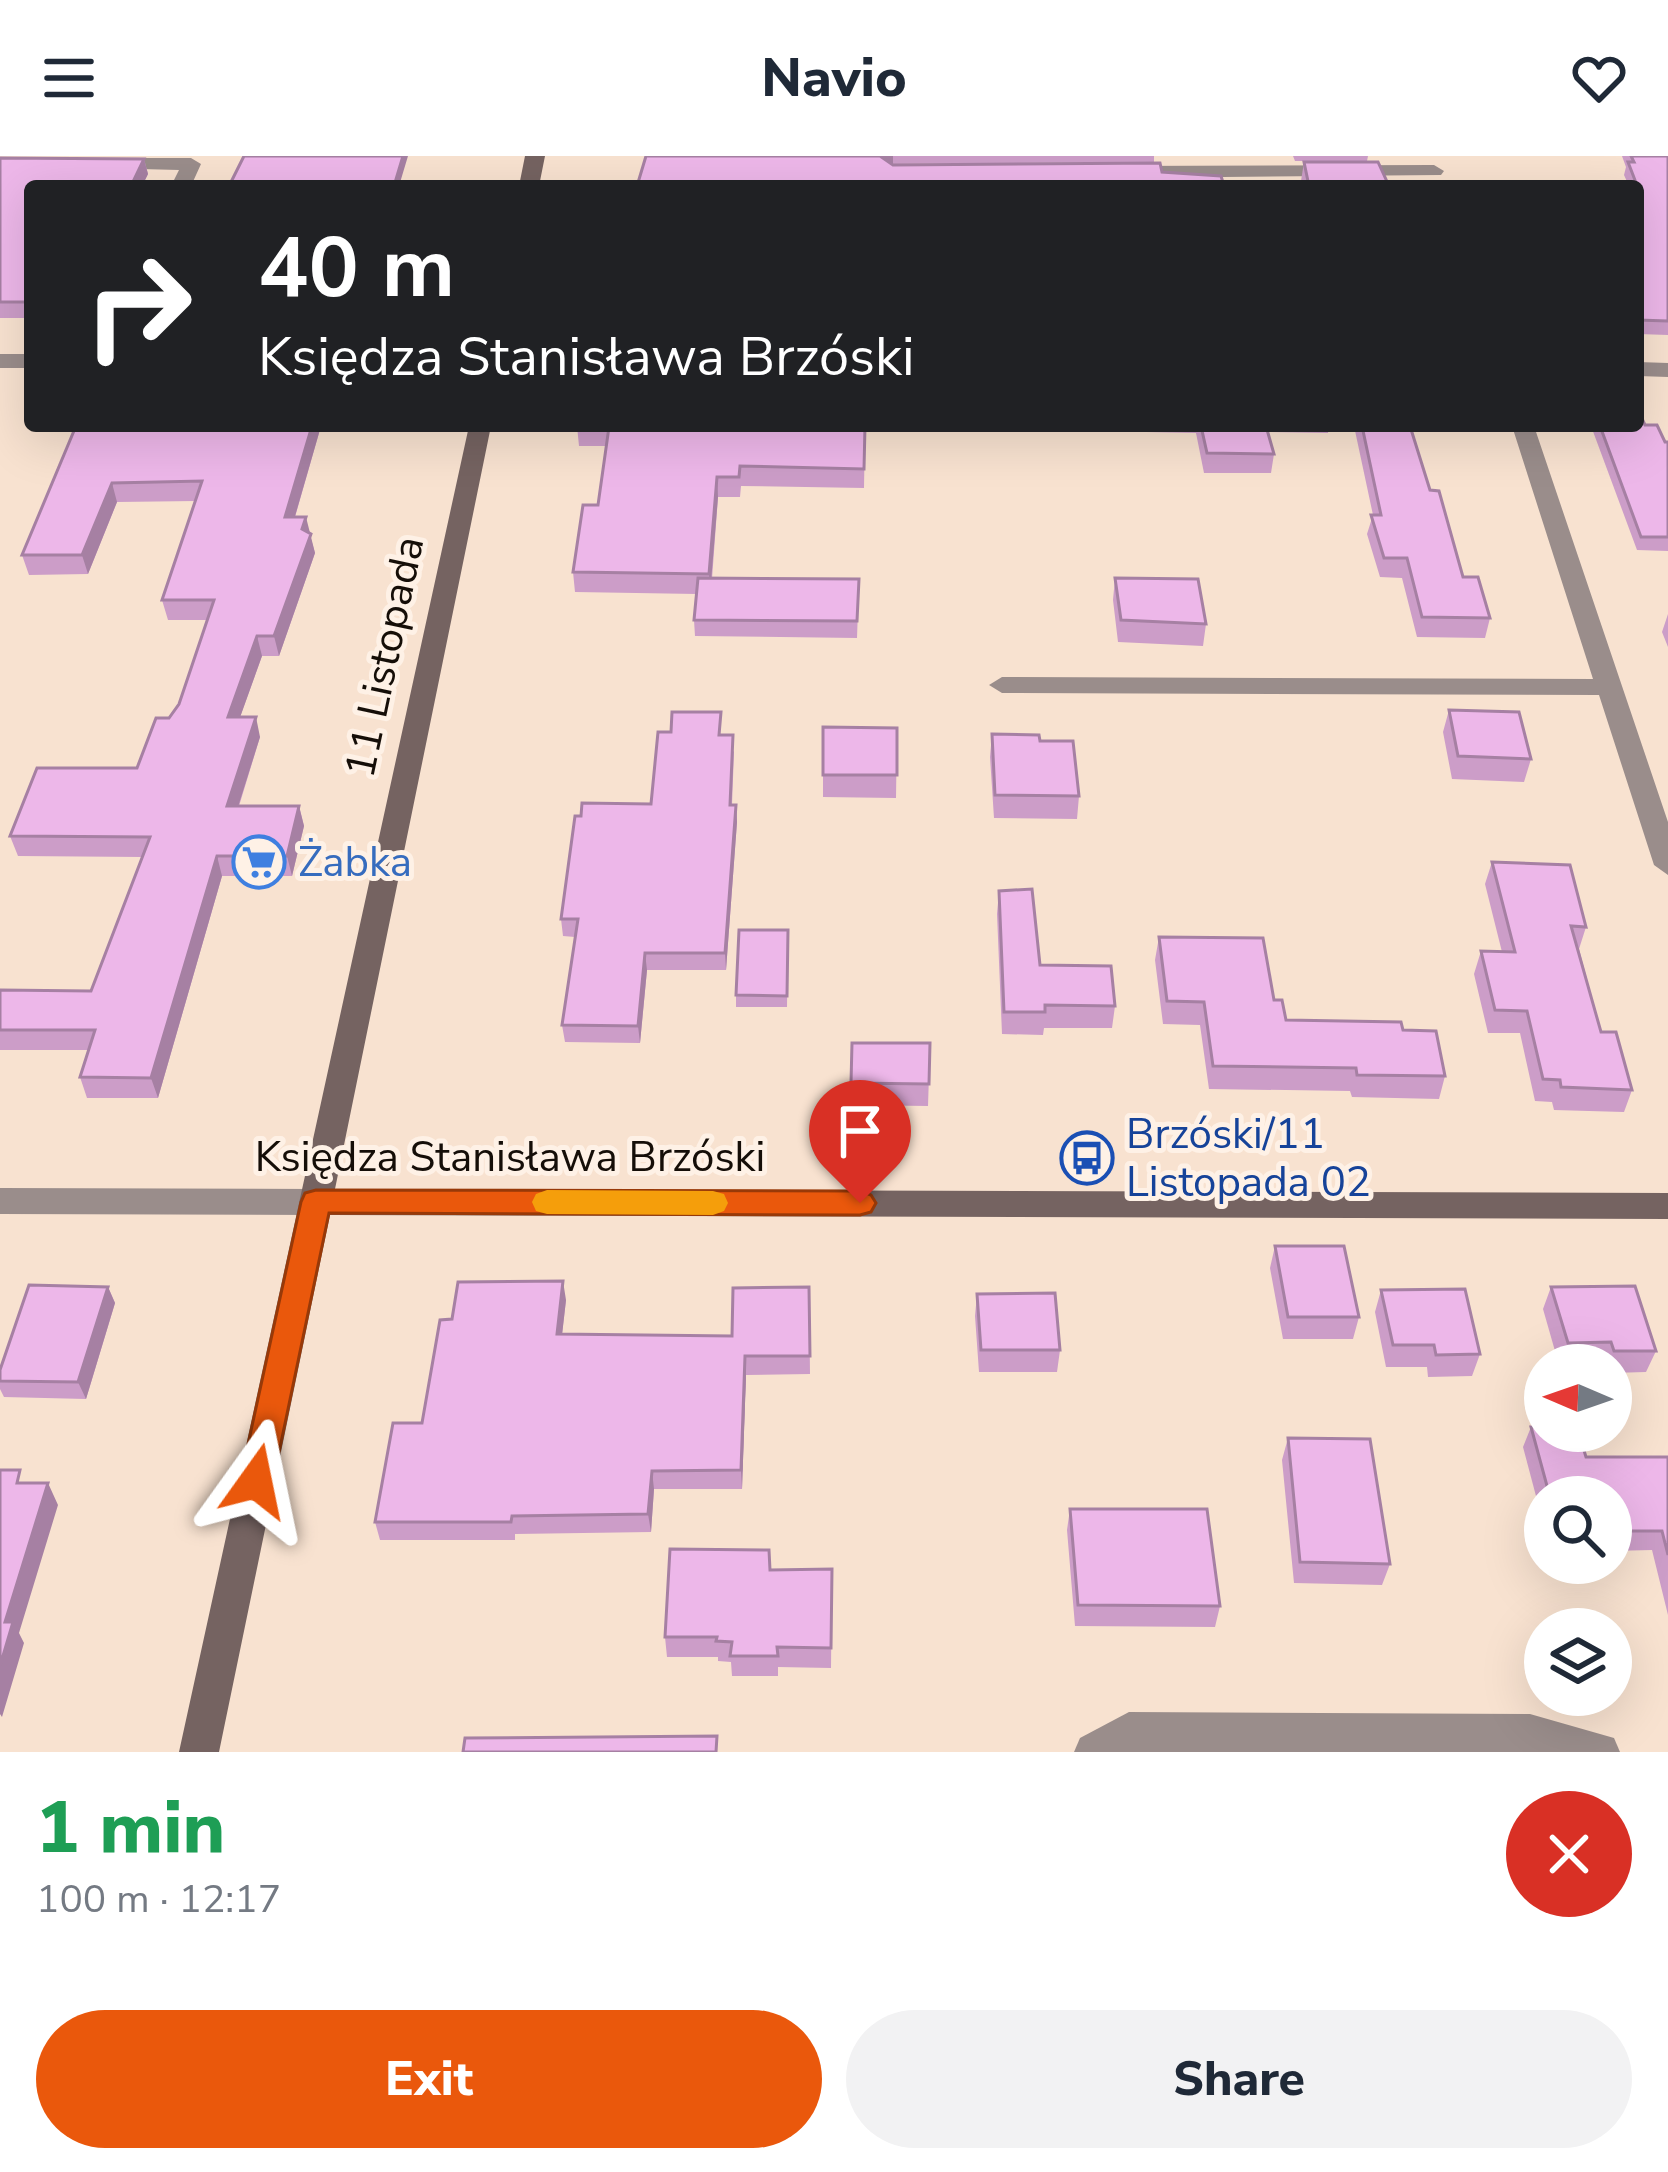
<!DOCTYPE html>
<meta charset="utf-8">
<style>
:root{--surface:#fff;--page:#f2f2f3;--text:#1f2937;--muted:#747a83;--accent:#ea580c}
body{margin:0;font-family:"Nunito Sans",sans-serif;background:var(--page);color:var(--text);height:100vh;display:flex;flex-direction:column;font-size:45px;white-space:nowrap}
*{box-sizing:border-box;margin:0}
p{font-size:39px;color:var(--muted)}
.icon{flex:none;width:66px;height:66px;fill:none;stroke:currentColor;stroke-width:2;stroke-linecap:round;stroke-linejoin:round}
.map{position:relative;height:1596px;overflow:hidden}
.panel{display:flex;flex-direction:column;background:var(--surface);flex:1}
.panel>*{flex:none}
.guide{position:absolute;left:24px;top:24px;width:1620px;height:252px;border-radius:12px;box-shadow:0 12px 48px #0002;background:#202124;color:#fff;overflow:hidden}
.needle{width:78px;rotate:272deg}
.tools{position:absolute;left:1524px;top:1188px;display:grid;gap:24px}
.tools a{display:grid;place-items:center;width:108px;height:108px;border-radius:50%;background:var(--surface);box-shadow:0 12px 48px #0002;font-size:60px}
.pin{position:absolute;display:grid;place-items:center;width:102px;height:102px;color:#fff;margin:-123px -51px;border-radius:50% 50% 50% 0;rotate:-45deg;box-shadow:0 0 12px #0007}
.pin .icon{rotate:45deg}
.me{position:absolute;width:132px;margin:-66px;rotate:12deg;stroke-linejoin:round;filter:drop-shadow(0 0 9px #0008)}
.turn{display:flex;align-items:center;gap:42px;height:252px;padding:0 36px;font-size:54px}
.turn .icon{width:156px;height:156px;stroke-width:2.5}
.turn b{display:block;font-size:84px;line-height:102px}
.round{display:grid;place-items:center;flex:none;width:126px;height:126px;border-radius:63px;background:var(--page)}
.head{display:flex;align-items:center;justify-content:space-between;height:204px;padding:0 36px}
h1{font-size:72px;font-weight:800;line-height:90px;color:#1e9e55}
.primary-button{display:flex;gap:24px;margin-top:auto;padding:24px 36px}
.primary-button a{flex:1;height:138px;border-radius:72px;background:var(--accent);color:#fff;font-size:48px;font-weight:800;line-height:138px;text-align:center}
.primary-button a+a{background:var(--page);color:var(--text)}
header{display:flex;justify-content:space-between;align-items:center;height:156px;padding:0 36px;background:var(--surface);font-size:54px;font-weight:800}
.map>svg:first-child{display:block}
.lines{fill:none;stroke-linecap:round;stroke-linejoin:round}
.lane{fill:#9a8d8b;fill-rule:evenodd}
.street{fill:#9a8d8b;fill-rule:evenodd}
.secondary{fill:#756361;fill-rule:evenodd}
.wall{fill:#cc9dc8}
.shaded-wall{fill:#a680a3}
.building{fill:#edb7e9;stroke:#a680a3;stroke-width:3}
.route{fill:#ea580c;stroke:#983908;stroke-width:3}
.slow{fill:#f59e0b}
.labels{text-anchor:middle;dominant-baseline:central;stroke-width:10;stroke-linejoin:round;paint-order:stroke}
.street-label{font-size:42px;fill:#150e08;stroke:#fef1e6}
.shop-label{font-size:42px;fill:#366cbe;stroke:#fef1e6;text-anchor:start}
.transit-label{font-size:42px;fill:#164399;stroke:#fef1e6;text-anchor:start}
</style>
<header><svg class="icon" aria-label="menu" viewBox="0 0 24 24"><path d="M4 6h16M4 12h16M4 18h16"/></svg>Navio<svg class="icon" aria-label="heart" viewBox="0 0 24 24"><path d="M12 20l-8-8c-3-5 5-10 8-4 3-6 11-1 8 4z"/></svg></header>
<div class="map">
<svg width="1668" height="1596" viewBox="0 0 1668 1596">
<rect width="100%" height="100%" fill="#f8e2d0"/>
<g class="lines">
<!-- lane -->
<path class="lane" d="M1129 1556 1530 1558 1614 1582 1620 1596H1074L1080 1582Z"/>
<!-- street -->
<path class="street" d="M107 2H191L201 8 191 30H171L179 14 100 12 97 8Z
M1434 9 1444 15 1441 19 1122 22 1112 16 1122 10Z
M0 198H30V212H0Z
M1638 206 1668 207V221L1638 220Z
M1512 270H1534L1668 666V719L1654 709 1599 539 1002 537 989 529 1002 521 1593 523Z
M0 1032 316 1033 328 1037 333 1046 328 1055 316 1059 0 1058Z"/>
<!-- secondary -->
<path class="secondary" d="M525 0H545L539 30H519Z
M469 270H491L335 1033 1668 1037V1063L330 1059 219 1596H179Z"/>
</g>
<!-- wall -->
<path class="wall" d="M646 0H1154V6L891 8 1162 16 1224 30Z
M1293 0H1368L1367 5H1295Z
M1622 0H1668V179L1638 178V30H1629L1624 19 1626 11Z
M0 2 144 3 148 18 142 30H30V162H0Z
M1304 6 1389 30H1302L1301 25Z
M1645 269 1665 286H1668V395L1637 394 1591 270Z
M76 270H321L295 361 309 376 315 397 279 500H262L240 561 260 581 239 650H299L304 670 292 720H222L158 942H87L80 921 89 894H0V834L91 835 142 701 18 700 10 680 137 612 179 548 208 464H168L162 444 196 345 117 346 88 418 29 419 22 399Z
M577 270H865L864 332 741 330 740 341H718L712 423H859L857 482 695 480 694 464 697 438 575 436 573 416 598 349 607 290H579Z
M866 270H912V274H866Z
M1096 270H1329L1328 277 1268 276 1274 298 1271 317H1204L1196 277 1097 275Z
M1354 270H1410L1430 334 1463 421 1490 462 1485 482 1417 481 1402 422 1380 421 1367 378 1373 359Z
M1115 422 1206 468 1203 490 1118 486 1113 444Z
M1668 458V491L1662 476Z
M1449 554 1531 603 1524 626 1452 623 1443 576Z
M823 571 897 572 896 642 823 641Z
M992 578 1040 585 1079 640 1077 663 994 662 990 601Z
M721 579 734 596 732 649H736L737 666 726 814H647L640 887 565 886 562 869 575 781 563 780 561 763 581 660 651 648Z
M1492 706 1586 771 1579 793 1601 876 1632 934 1624 956 1554 954 1552 946 1535 945 1520 877H1488L1474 818 1481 795 1502 796 1485 728Z
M999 735 1040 809 1115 850 1112 872H1044L1043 879 1002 878 997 758Z
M788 774 787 851H736V839Z
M1159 781 1274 844 1286 864 1403 874 1445 920 1439 943 1352 941 1350 935 1209 933 1200 869 1163 868 1155 804Z
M852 887H930L928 950 851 949Z
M1275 1090 1359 1161 1353 1183H1283L1270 1112Z
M108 1131 115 1147 86 1243 4 1241 0 1233V1214Z
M809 1131 810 1218 746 1219 742 1333H654L651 1376 515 1378V1384H380L375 1366 422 1267 452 1163 566 1144 562 1178 732 1180Z
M1551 1131 1656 1195 1646 1216 1611 1217V1209L1602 1208 1559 1209 1543 1153Z
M1381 1134 1480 1198 1472 1220 1428 1221 1427 1211H1386L1375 1156Z
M977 1138 1060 1194 1057 1216H979L975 1160Z
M1531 1271 1586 1301H1668V1459L1652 1394 1611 1395V1341H1545V1374L1523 1291Z
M1288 1282 1390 1408 1382 1429 1294 1427 1282 1304Z
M1070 1353 1220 1450 1215 1471 1075 1470 1067 1374Z
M832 1413 831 1512 778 1511V1520H732L731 1506 718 1505V1501H667L665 1481 770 1414Z"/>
<!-- shaded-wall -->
<path class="shaded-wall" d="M403 0H408L399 30H394Z
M879 0H893V7L879 19Z
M144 3 148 18 142 30H131Z
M312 270H321L289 381 285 361Z
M717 321 718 341 710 438 709 418Z
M112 327 117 346 88 418 82 399Z
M306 361 315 397 279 500 274 480Z
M257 480 262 500 233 581 228 561Z
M256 561 260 581 232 670 227 650Z
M736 649 737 666 726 814 725 797Z
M299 650 304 670 292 720 287 700Z
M217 700 222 720 158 942 151 922Z
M645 797 647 814 640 887 638 870Z
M563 1125 566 1144 560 1197 557 1178Z
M108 1131 115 1147 86 1243 78 1226Z
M745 1200 746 1219 742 1333 741 1314Z
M652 1315 654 1333 651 1376 648 1358Z
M48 1327 58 1349 19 1477 24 1487 2 1561 0 1558V1510L5 1466Z"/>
<!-- building -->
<path class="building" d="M244 0H403L394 30H229Z
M646 0H880L893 9 1160 7 1162 16 1221 20 1224 30H1240H637Z
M1631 0H1668V165L1638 164V32L1628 6H1634Z
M0 2 144 3 131 30H30V146H0Z
M1304 6H1378L1389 30H1309Z
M1638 254 1645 269H1657L1665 286H1668V381H1641L1600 270H1638Z
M76 270H312L285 361H306L302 373 311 378 274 480H257L228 561H256L227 650H299L287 700H217L151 922 80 921 95 874H0V834L91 835 150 681 10 680 37 612H137L156 562H169L179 548 214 444H162L202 325 112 327 82 399H22Z
M577 270H865L864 313 740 310 739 321H717L709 418 573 416 583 349H598L609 271Z
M1201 270H1266L1274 298 1207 297Z
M1362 270H1410L1430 334 1439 335 1463 421H1478L1490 462 1422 461 1407 402H1384L1371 359H1381Z
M698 422 859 423 857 465 694 464Z
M1115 422 1198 423 1206 468 1121 464Z
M1449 554 1519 556 1531 603 1458 600Z
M672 556H721L719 579H733L730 649H736L725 797H645L638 870 562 869 578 763H561L575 660H581L582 647 651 648 658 576H671Z
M823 571 897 572V619H823Z
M992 578 1039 579 1040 585H1073L1079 640 995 639Z
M1492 706 1570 709 1586 771 1571 770 1601 876H1616L1632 934 1561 931 1560 924 1543 923 1527 855 1495 854 1481 795 1515 796Z
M1032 733 1040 809 1111 810 1115 850 1045 849V856H1004L999 735Z
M739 774H788L787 840 736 839Z
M1159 781 1263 782 1274 844H1282L1286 864 1401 866 1403 874 1436 875 1445 920 1357 919 1356 912 1213 910 1204 846 1167 845Z
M852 887H930L929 928 851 927Z
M1275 1090H1344L1359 1161H1288Z
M563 1125 557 1178 732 1180 733 1132 809 1131 810 1200H745L741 1314 652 1315 648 1358 512 1360 511 1366H375L393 1267H422L440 1164 452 1163 458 1126Z
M29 1129 108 1131 78 1226 0 1225V1214Z
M1635 1130 1656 1195H1614L1611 1186 1568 1187 1551 1131Z
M1465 1133 1480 1198 1436 1199 1434 1189H1393L1381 1134Z
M1055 1137 1060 1194H981L977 1138Z
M1531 1271H1545V1275H1578L1586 1301H1668V1399L1662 1375H1611V1341H1550Z
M1288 1282 1370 1283 1390 1408 1300 1406Z
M0 1314H20L17 1327H48L5 1466H13L0 1510Z
M1070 1353H1207L1220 1450 1078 1449Z
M670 1393 769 1394 770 1414 832 1413 831 1492 777 1491 778 1500H730L732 1486 716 1485 717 1481H665Z
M717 1580 716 1596H463L465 1582Z"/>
<!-- route -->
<path class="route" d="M316 1034 860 1035 871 1039 876 1047 871 1056 860 1059 329 1057 273 1325 268 1335 256 1340 245 1335 240 1325 301 1046 305 1037Z"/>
<!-- slow -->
<path class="slow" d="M547 1034 713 1035 724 1038 728 1047 724 1055 713 1059 547 1058 536 1055 532 1046 536 1038Z"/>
<!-- icons -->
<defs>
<g id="supermarket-ring" transform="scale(2.7)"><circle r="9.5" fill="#fef1e6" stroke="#3f7fe0" stroke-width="1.5"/><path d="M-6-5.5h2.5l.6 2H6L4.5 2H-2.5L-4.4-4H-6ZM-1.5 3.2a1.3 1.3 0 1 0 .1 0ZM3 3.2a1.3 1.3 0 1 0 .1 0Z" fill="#3f7fe0"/></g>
<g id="bus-ring" transform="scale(2.7)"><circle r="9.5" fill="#fef1e6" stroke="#1a4fb4" stroke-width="1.5"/><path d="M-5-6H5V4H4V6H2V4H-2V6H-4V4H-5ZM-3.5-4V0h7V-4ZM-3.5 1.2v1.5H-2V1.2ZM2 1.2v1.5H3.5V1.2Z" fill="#1a4fb4"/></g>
</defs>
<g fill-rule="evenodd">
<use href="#supermarket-ring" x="259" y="706"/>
<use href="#bus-ring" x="1087" y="1002"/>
</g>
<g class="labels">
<!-- street labels -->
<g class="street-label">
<text transform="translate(385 501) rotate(-78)">11 Listopada</text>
<text x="510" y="1001">Księdza Stanisława Brzóski</text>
</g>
<!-- shop labels -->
<g class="shop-label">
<text x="298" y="706">Żabka</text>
</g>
<!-- transit labels -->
<g class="transit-label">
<text x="1126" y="978">Brzóski/11<tspan x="1126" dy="48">Listopada 02</tspan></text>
</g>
</g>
</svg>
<div class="tools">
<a><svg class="needle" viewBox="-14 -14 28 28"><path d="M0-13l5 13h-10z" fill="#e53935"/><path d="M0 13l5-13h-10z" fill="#747a83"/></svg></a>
<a><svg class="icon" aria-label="search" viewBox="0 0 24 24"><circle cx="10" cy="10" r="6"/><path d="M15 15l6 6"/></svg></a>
<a><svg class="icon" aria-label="layers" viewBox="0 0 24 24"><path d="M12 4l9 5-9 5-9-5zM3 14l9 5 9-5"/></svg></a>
</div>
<div class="pin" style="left:860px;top:1047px;background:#d93025"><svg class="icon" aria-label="arrive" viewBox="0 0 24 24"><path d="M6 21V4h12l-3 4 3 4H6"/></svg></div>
<svg class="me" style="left:256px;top:1325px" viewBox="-20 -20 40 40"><path d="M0-17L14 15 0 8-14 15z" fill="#ea580c" stroke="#fff" stroke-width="4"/></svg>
<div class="guide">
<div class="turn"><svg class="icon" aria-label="right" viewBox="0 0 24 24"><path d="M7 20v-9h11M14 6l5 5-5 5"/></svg><div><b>40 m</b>Księdza Stanisława Brzóski</div></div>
</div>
</div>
<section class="panel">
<div class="head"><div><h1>1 min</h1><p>100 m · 12:17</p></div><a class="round" style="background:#d93025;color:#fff"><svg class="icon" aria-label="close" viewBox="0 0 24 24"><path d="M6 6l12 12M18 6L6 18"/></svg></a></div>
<div class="primary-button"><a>Exit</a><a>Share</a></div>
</section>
